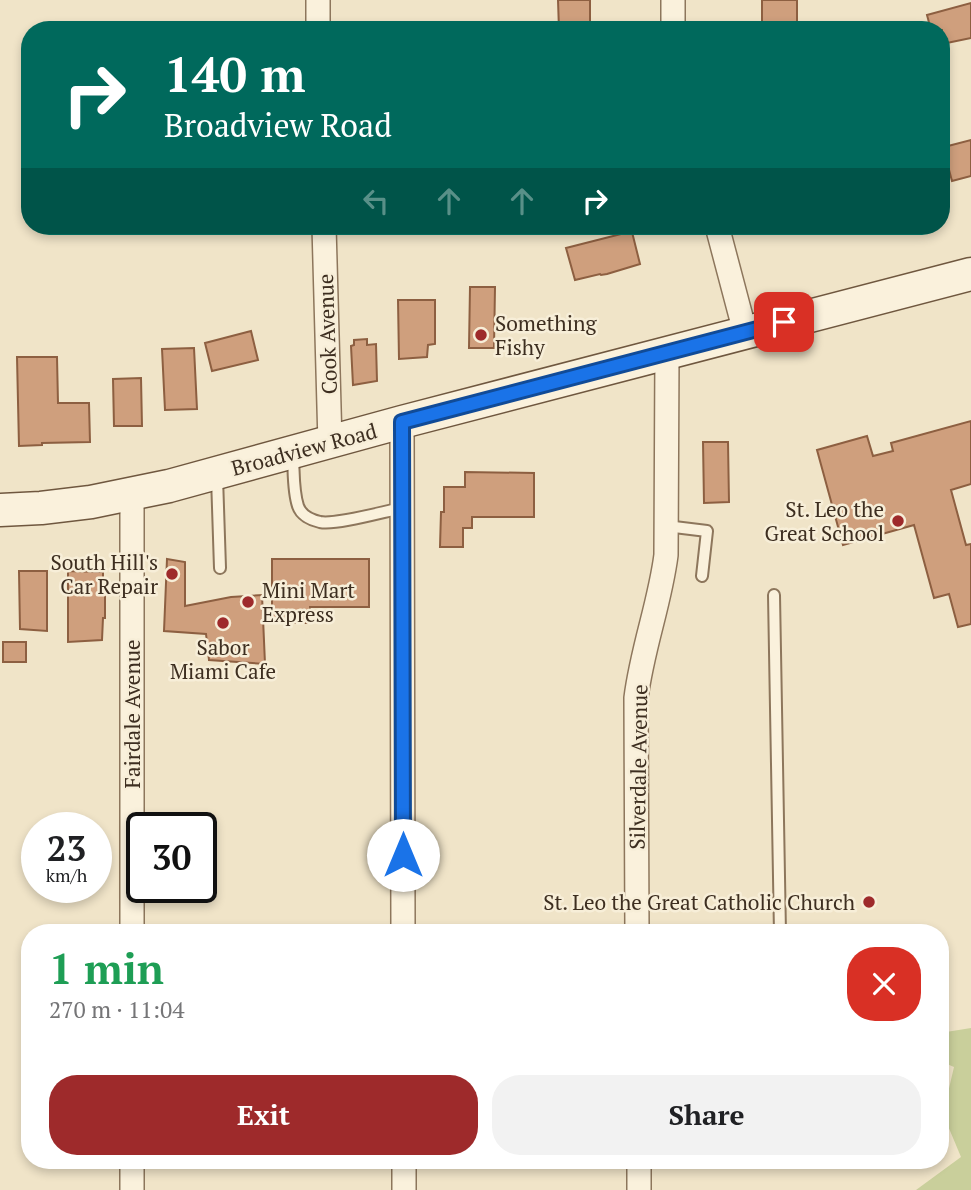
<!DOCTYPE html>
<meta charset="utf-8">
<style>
:root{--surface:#fff;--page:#f2f2f2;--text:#202124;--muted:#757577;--accent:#9e2a2b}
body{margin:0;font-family:"PT Serif",serif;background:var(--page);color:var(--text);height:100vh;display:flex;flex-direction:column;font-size:26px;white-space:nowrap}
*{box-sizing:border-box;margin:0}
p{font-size:23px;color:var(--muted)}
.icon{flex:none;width:38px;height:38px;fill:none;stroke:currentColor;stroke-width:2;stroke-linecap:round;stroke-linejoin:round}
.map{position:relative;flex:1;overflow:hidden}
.drawer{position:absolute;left:21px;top:924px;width:928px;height:245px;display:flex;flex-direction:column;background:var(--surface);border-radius:28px;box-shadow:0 4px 10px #0003}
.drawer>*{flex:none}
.banner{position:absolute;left:21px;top:21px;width:929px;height:214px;border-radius:28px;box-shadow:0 4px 10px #0003;background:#00695c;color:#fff;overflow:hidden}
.speed{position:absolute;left:21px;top:812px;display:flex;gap:14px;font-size:35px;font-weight:700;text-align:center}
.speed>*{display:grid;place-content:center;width:91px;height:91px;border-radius:50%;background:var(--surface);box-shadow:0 4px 10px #0003;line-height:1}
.speed small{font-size:18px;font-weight:400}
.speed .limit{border:4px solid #111;border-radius:10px;background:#fff;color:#111}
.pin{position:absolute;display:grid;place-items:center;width:60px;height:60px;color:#fff;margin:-30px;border-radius:14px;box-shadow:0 4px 10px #0006}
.me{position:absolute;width:77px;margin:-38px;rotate:0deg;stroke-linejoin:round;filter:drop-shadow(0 0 5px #0008)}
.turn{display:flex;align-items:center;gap:24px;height:147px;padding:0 28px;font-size:32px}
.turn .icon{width:91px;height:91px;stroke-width:2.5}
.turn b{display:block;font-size:49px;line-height:60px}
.lanes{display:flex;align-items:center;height:66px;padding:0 28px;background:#0003;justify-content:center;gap:35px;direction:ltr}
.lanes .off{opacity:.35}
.round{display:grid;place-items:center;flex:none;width:74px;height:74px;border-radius:28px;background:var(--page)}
.overview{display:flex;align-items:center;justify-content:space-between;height:119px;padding:0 28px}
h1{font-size:42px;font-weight:800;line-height:52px;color:#1e9e55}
.primary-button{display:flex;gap:14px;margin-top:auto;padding:14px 28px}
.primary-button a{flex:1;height:80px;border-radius:28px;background:var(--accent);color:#fff;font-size:28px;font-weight:800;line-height:80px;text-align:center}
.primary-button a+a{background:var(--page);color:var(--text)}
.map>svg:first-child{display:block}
.green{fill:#c9cf9b}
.building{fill:#cf9f7d;stroke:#8d5f41;stroke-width:2}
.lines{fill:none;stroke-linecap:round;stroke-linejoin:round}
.service-casing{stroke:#8d765c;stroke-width:14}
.minor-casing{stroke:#8d765c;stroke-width:26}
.secondary-casing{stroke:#6f573f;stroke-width:35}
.service{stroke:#faf1dc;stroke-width:10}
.minor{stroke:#faf1dc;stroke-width:23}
.secondary{stroke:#faf1dc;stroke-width:32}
.route-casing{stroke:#114b97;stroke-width:18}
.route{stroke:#1a73e8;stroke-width:12}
.poi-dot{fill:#9e2a2b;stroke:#f7eed8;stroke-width:2.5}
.labels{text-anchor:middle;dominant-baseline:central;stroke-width:5;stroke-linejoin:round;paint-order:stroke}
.poi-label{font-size:21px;fill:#3d2e20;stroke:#f7eed8;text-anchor:end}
.street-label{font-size:21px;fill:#3d2e20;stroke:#f7eed8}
</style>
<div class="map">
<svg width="971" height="1190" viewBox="0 0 971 1190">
<rect width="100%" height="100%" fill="#f0e4c8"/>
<!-- green -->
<path class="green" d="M971 1028V1190H916L961 1157 943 1114 954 1067 940 1061V1033Z"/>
<!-- building -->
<path class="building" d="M558 0H590V30H559Z
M762 0H797V30H762Z
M971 3V38L942 44V30H931L927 15Z
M942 121 948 146 971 140V176L952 181 944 151H942Z
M624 226H655L632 232 640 264 607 274 601 275 600 274 575 280 566 248 625 233Z
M470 287H495L494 348H469Z
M398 300H435V344L428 345 427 357 399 359Z
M251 331 258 360 212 371 205 343Z
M367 339V345L376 344 377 381 353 385 351 346 354 345V340Z
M194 348 197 409 165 410 162 349Z
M17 357H57L58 403H89L90 442 42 443V445L19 446Z
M141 378 142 426H114L113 379Z
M971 421V484L951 490 966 545 971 544V624L958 627 949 594 934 598 914 525 843 545 817 450 867 436 873 456 893 451 891 443Z
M703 442H728L729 502 704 503Z
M465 472 534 473V517H472V528H463V547H440L441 512H444V487H465Z
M167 559 185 562V606L231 597 262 595 265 664 209 660 206 634 164 631Z
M272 559H369V607H310V623H272Z
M19 571H47V631L20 629Z
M68 571 103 572V595H105V618H103L102 640 68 642Z
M3 642H26V662H3Z"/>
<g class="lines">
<!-- service casing -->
<g class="service-casing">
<path id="service" d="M293 457C294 473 293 491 298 506 301 515 311 520 320 522 337 525 382 512 402 508
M217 477 220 568
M666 526 707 531 702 576
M774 595 780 933"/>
</g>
<!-- minor casing -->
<g class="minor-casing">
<path id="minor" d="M318 0V30
M673 30V0
M324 226 330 443
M717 226 745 332
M402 422 403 933
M132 933V494
M637 933 636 698C642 649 660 603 666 555L667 353
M132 1160V1190
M404 1160V1190
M639 1160V1190"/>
</g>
<!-- secondary casing -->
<g class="secondary-casing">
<path id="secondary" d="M0 510 41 508 91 502 169 486 402 422 971 274"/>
</g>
<!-- service -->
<use href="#service" class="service"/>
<!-- minor -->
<use href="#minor" class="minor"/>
<!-- secondary -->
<use href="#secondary" class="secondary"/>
</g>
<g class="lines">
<!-- route casing -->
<g class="route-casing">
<path id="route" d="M403 855 402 422 784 322"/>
</g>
<!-- route -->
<use href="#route" class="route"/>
</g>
<!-- markers -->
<g class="poi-dot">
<circle cx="481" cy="335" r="7"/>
<circle cx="898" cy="521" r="7"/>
<circle cx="172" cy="574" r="7"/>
<circle cx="248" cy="602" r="7"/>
<circle cx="223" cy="623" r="7"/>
<circle cx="869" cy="902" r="7"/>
</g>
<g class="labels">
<!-- poi labels -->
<g class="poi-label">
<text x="495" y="323" text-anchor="start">Something<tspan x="495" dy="24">Fishy</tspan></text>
<text x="884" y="509">St. Leo the<tspan x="884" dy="24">Great School</tspan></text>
<text x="158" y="562">South Hill's<tspan x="158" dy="24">Car Repair</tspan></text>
<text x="262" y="590" text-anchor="start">Mini Mart<tspan x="262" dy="24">Express</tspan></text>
<text x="223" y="647" text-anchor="middle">Sabor<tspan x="223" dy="24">Miami Cafe</tspan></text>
<text x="855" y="902">St. Leo the Great Catholic Church</text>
</g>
<!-- street labels -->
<g class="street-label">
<text transform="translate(327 334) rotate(-92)">Cook Avenue</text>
<text transform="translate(304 449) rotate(-15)">Broadview Road</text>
<text transform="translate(132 714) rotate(-90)">Fairdale Avenue</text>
<text transform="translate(638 767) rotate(-89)">Silverdale Avenue</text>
</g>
</g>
</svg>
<div class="speed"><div>23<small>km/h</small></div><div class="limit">30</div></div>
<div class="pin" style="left:784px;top:322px;background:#d93025"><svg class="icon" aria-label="arrive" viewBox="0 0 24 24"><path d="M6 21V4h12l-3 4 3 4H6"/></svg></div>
<svg class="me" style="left:403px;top:855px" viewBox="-20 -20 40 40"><circle r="19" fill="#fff"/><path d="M0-13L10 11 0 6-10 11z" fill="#1a73e8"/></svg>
<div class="banner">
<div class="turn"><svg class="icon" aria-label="right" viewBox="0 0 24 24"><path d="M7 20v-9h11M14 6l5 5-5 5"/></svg><div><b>140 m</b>Broadview Road</div></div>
<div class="lanes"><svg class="icon off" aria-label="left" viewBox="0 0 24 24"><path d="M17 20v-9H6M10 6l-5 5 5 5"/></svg><svg class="icon off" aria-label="ahead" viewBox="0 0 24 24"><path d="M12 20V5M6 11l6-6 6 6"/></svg><svg class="icon off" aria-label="ahead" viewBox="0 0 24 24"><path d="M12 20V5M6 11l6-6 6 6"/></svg><svg class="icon" aria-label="right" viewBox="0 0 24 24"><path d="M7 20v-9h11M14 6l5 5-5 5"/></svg></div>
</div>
<section class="drawer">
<div class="overview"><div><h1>1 min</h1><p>270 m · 11:04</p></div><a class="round" style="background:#d93025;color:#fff"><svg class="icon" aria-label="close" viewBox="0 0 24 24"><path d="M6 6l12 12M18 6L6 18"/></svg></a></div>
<div class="primary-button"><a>Exit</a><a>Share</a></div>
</section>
</div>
